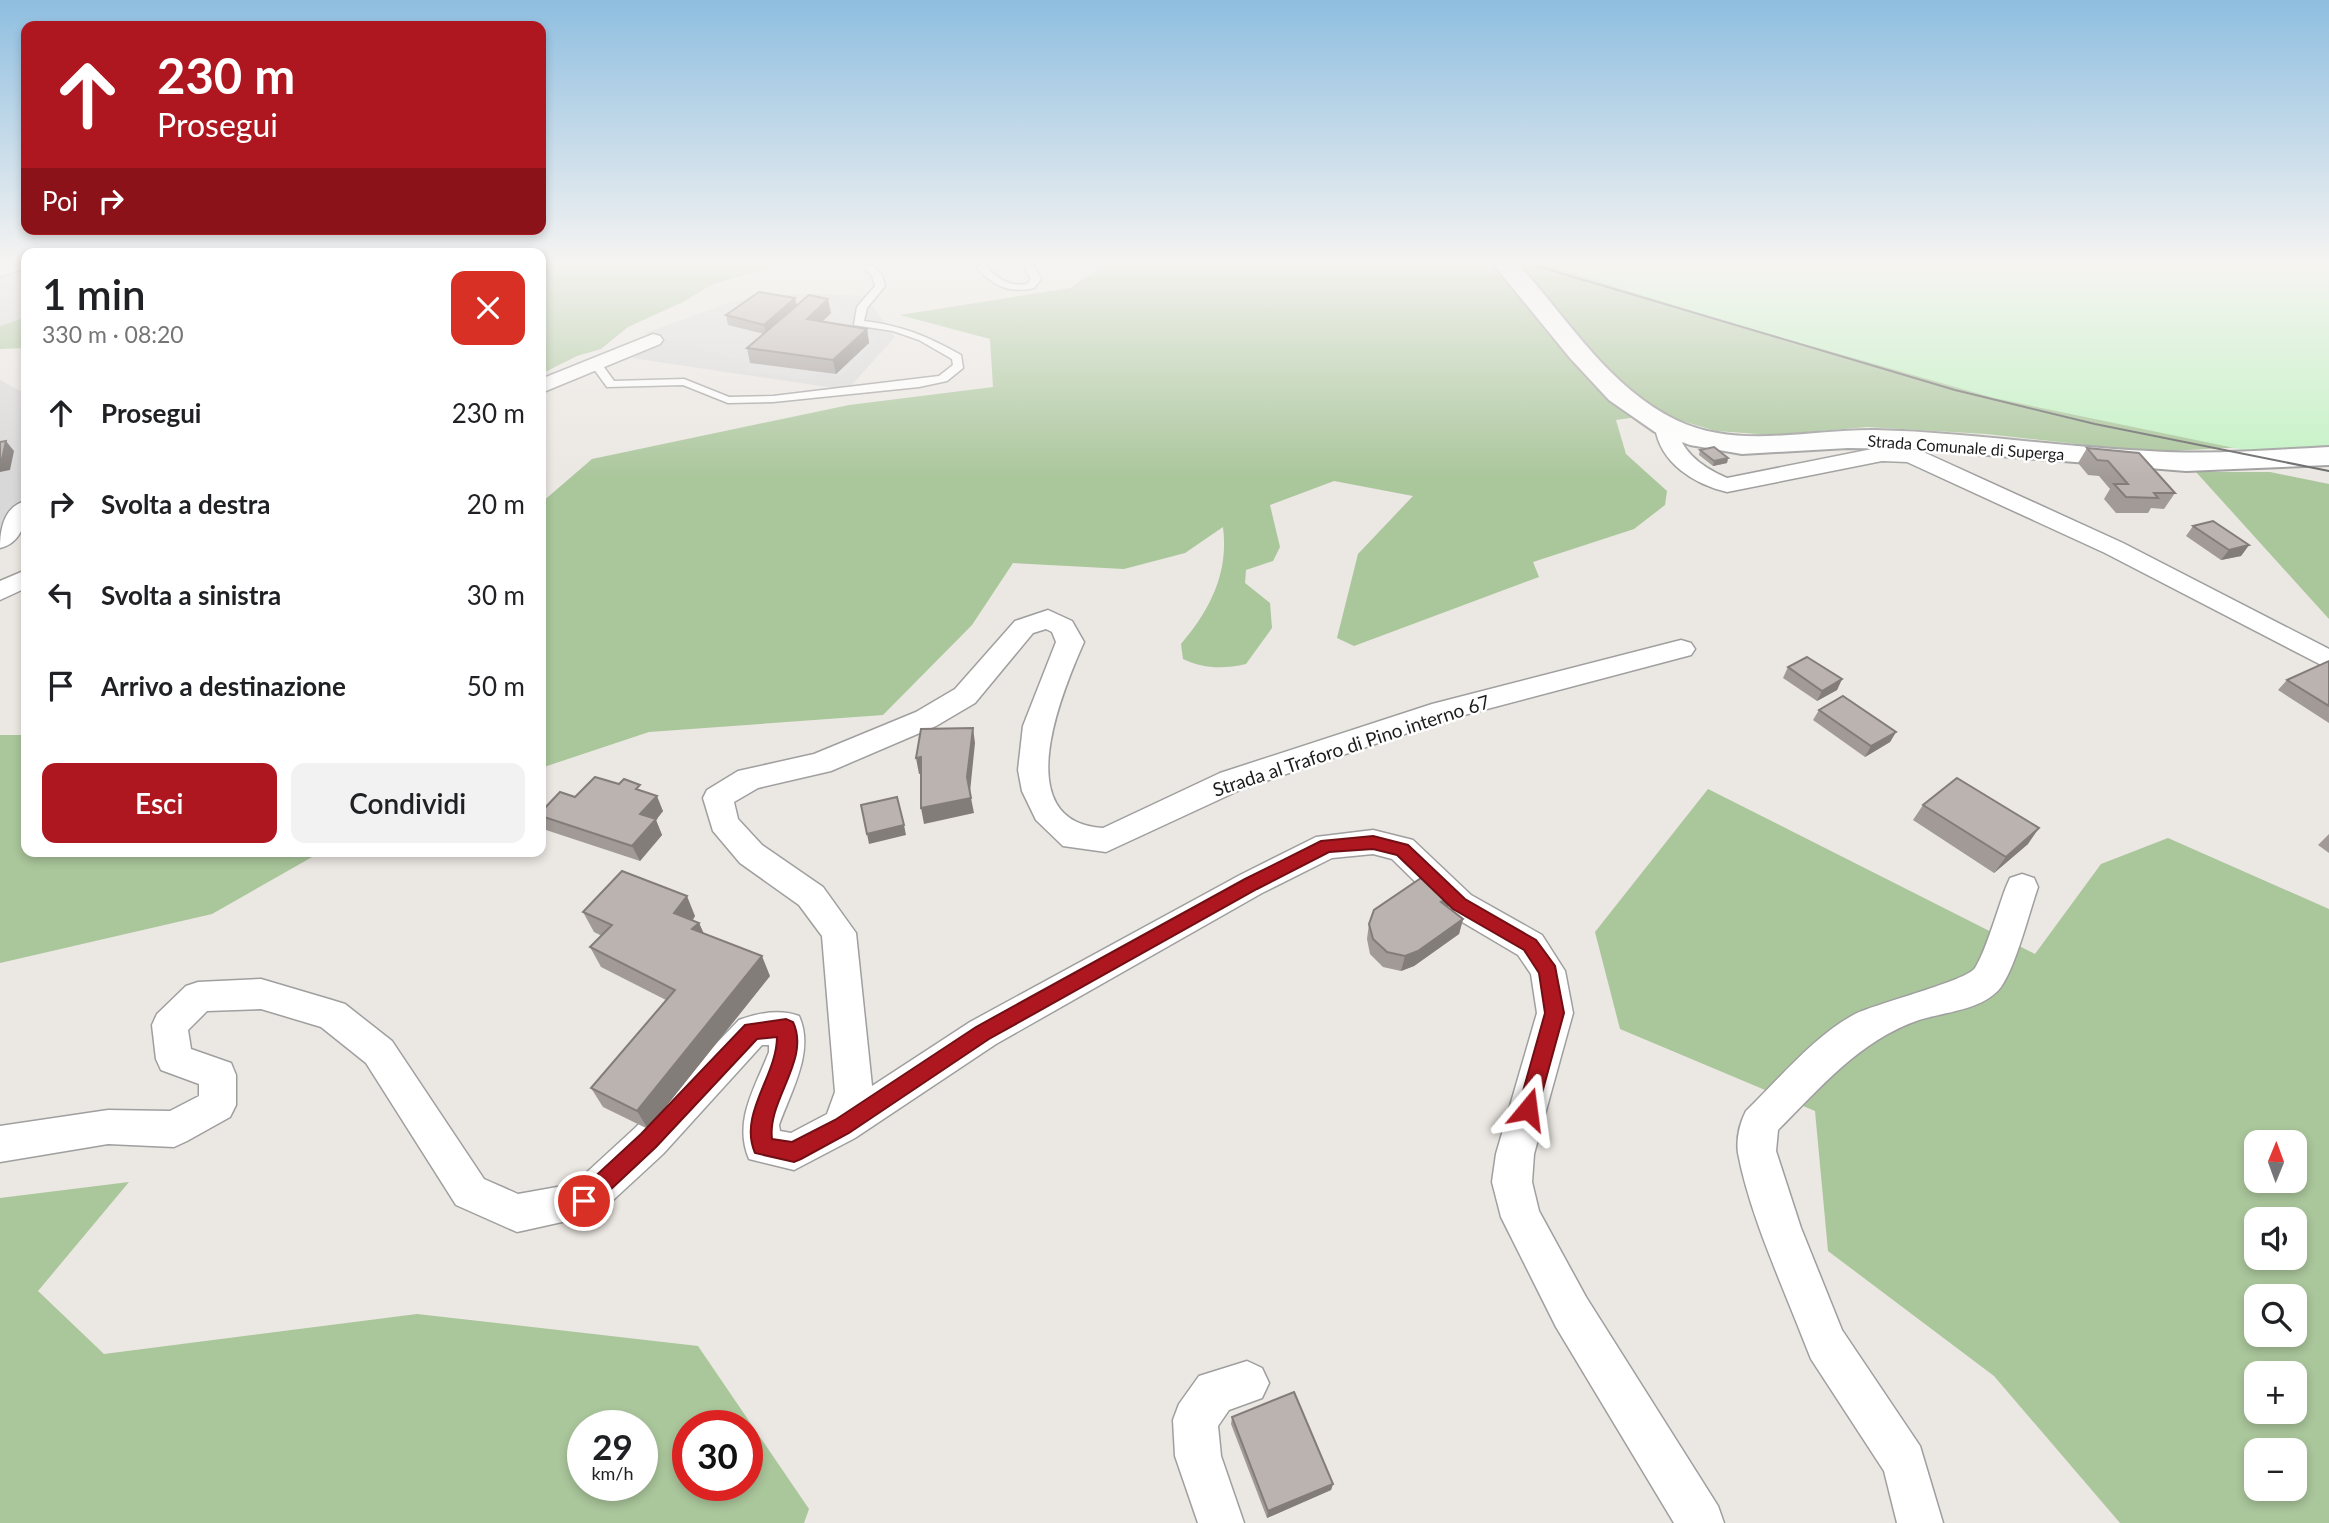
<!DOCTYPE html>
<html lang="it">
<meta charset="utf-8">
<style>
:root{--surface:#fff;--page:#f2f2f2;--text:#202124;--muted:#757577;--accent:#af1720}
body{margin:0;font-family:Lato,sans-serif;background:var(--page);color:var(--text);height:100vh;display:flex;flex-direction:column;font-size:26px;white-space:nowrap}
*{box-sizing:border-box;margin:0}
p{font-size:23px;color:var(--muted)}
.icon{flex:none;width:38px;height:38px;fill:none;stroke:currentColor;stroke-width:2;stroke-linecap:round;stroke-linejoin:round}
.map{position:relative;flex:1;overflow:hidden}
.side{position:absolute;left:21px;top:248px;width:525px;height:609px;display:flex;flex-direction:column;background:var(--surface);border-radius:14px;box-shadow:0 4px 10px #0003}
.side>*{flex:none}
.guide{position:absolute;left:21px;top:21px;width:525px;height:214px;border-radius:14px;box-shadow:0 4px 10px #0003;background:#af1720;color:#fff;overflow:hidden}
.needle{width:46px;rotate:1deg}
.tools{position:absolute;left:2244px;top:1130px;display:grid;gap:14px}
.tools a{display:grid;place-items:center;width:63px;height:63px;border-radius:14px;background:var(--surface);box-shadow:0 4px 10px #0003;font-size:35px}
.speed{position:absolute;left:567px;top:1410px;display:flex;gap:14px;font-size:35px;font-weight:700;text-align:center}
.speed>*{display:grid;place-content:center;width:91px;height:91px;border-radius:50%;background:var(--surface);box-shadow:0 4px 10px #0003;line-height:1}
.speed small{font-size:18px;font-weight:400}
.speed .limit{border:10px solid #d22;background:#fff;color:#111}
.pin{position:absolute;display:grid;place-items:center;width:60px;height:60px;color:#fff;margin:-30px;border:4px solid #fff;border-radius:50%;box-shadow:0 2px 7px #0007}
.me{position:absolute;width:77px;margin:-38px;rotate:16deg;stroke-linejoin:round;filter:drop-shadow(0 0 5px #0008)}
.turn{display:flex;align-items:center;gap:24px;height:147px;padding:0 21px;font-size:32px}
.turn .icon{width:91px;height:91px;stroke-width:2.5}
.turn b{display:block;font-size:49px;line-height:60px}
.then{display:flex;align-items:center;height:66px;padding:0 21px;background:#0003;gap:14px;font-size:26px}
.round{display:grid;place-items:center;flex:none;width:74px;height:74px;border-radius:14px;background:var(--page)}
.overview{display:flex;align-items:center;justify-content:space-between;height:119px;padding:0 21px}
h1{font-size:42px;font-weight:600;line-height:52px}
.cta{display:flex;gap:14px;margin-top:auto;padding:14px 21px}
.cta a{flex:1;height:80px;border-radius:14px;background:var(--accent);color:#fff;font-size:28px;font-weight:600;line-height:80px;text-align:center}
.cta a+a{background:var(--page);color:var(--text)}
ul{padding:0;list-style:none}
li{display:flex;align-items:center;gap:21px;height:91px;padding:0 21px}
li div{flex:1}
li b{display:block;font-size:26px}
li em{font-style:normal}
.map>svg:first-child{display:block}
.residential{fill:#d9d8d8}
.forest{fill:#aac69b;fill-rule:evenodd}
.park{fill:#c2f2c3}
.parking{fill:#dbdbdb}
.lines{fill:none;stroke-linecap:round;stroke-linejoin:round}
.service-casing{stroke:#9f9f9f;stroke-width:3}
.minor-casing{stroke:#9f9f9f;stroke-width:3}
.tertiary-casing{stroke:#9f9f9f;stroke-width:4}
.service{fill:#fff;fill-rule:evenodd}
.minor{fill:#fff;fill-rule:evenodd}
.tertiary{fill:#fff;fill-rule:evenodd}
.tram{stroke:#696969;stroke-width:2}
.wall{fill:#a19a96}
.shaded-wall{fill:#837d7a}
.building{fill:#bbb3af;stroke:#837d7a;stroke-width:2}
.route{fill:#af1720;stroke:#720f15;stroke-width:2}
.labels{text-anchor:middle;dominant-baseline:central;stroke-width:5;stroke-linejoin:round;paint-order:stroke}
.far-street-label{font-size:16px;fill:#1b1b1b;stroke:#fff}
.street-label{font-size:19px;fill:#1b1b1b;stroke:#fff}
</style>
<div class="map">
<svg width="2329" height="1523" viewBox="0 0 2329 1523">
<rect width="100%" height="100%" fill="#ebe7e2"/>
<!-- residential -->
<path class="residential" d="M0 265H26V318L0 327Z
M820 294 865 296 895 337 847 390 632 358 713 311 761 295Z
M0 380 26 394V520L9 522 0 532Z"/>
<!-- forest -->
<path class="forest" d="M541 265H780L713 284 683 302 628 327 601 349 577 356 541 374Z
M1096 265H1481L1491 272 1495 265H2329L2301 444 2150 452 1986 434 1867 427 1772 435 1716 431 1658 414 1616 420 1626 454 1667 491 1665 505 1634 529 1533 562 1539 577 1354 646 1337 638 1358 554 1413 496 1334 481 1270 505 1280 547 1273 561 1246 570 1245 583 1270 603 1272 628 1246 664C1223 669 1204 669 1183 659L1181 644C1210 610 1229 573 1223 527L1185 553 1124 569 1013 563 972 625 883 715 649 732 541 768V503L592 459 849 405 993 387 990 339 900 315 1070 288 1095 271Z
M26 317V348L0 349V326Z
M2196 472H2270L2329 484V619Z
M0 735H26V852H321L212 914 0 963Z
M1708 789 2035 954 2101 864 2168 838 2329 909V1523H2120L1994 1376 1828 1251 1815 1111 1620 1029 1595 932ZM2256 1143H2294V1181H2256ZM2256 1220H2294V1258H2256ZM2256 1297H2294V1335H2256ZM2256 1374H2294V1412H2256ZM2256 1451H2294V1489H2256Z
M129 1182 38 1291 104 1354 417 1314 698 1346 809 1509 804 1523H0V1198ZM583 1426H642V1486H583ZM747 1426V1486H688V1426Z"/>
<!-- park -->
<path class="park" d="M1546 265H2329V451L2273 456 1994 398 1727 322Z"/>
<!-- parking -->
<path class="parking" d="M806 295 830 299 850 317V326L878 339 841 376 818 373 811 380 745 370 750 364 742 361 646 333 728 303 751 298Z"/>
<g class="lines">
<!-- service casing -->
<g class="service-casing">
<path id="service" d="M861 265H872L882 275 885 286 867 308 864 321C903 326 927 336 961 355L963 368 947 381 919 387 773 402 728 403 683 385 607 387 591 365 601 363 614 381 684 379 729 397 773 396 939 376 953 365 952 359 919 340 893 331 854 325 857 307 875 286 872 276Z
M975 265H985C997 278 1008 287 1027 284L1031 279 1023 265H1033L1041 279 1034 288C1008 294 991 285 975 265Z"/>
</g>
<!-- minor casing -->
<g class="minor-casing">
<path id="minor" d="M0 265H26V268L0 276Z
M653 334 660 336 663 340 660 344 541 393V379Z
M1666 420 1677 427C1681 453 1704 468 1727 478L1882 447 1919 450 2123 543 2329 649V669L2105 553 1907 462 1882 461 1727 492C1694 484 1660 463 1655 427Z
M26 501C27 520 22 543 0 548 0 529 4 506 26 501Z
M26 570V588L0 600V581Z
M1048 610 1072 621 1084 642C1062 692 1007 822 1103 828L1220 773 1432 704 1681 640 1691 643 1695 649 1691 655 1449 719 1242 789 1106 852 1063 846 1036 820 1022 791 1018 770 1023 726 1056 642 1052 632 1046 629 1033 633 975 703 936 726 831 771 758 788 734 802 738 819 762 845 823 887 856 933 872 1086 970 1022 1240 875 1316 837 1373 830 1413 840 1471 895 1542 935 1565 971 1573 1013 1534 1154 1532 1182 1539 1211 1586 1297 1718 1506 1724 1523H1674L1556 1327 1501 1217 1492 1182 1496 1154 1537 1013 1531 974 1518 955 1447 913 1392 859 1373 854 1332 858 1262 893 996 1044 855 1138 794 1170 749 1159C733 1121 755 1088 769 1052V1045H762L663 1154 598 1214 517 1232 456 1205 366 1063 321 1027 261 1009 207 1011 188 1030 191 1049 231 1063 236 1075V1105L230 1117 187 1141 174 1147 108 1144 0 1162V1126L108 1110 170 1111 199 1096V1084L161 1070 156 1059 152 1025 157 1014 186 986 198 982 261 979 332 1000 345 1004 392 1041 484 1179 518 1194 574 1184 635 1128 739 1020C758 1013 780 1009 799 1016 815 1051 791 1091 779 1125L780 1131 791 1133 827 1114 835 1092 822 936 799 905 740 863 713 831 703 798 707 790 738 771 814 754 916 712 955 689 1015 621Z
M2022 874 2034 878 2038 887C2029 913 2016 966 2001 987 1984 1010 1944 1012 1919 1020 1860 1040 1820 1088 1778 1130L1776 1151 1801 1228 1842 1330 1920 1446 1943 1523H1897L1884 1471 1811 1359 1805 1344C1782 1284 1750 1216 1738 1153 1736 1139 1740 1123 1746 1111 1779 1079 1814 1036 1855 1014 1878 1003 1966 981 1975 968 1986 951 1998 908 2006 887L2010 878Z
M1247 1361 1262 1368 1269 1383 1262 1398 1229 1410 1218 1426 1221 1456 1244 1523H1198L1175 1456 1173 1420 1179 1404 1199 1376Z"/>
</g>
<!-- tertiary casing -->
<g class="tertiary-casing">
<path id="tertiary" d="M1494 265H1519C1567 318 1609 388 1676 420 1738 450 1809 429 1875 430 1966 432 2058 447 2149 451 2209 455 2269 450 2329 447V465L2186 471 1913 449 1848 448 1742 454 1690 445 1655 432 1609 400 1570 358Z"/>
</g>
<!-- service -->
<use href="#service" class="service"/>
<!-- minor -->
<use href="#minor" class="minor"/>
<!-- tertiary -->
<use href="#tertiary" class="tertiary"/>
<!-- tram -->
<path class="tram" d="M1533 265 1955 390 2095 424 2329 471"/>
</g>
<!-- wall -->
<path class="wall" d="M795 298 797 305 831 313 822 322 867 329 869 343 836 374 750 363 747 348 764 334 728 325 726 315Z
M2087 448 2175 493 2164 509 2151 508 2148 513H2116L2104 499 2110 489 2099 476 2088 475 2078 463Z
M1700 450 1728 458 1727 463 1713 466 1699 455Z
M2193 526 2249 545 2241 556 2221 560 2186 536Z
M2329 661V723L2278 690 2287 680Z
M1788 667 1842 679 1837 690 1817 701 1783 678Z
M1819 710 1896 732 1890 742 1865 757 1813 720Z
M643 791 663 811 656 820 662 835 640 861 546 830 541 820V812L575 797Z
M1923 805 2028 844 1994 873 1913 820Z
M2329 834V853L2318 845Z
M1448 907 1463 919 1459 934 1414 966 1401 971 1383 967 1370 954 1367 939 1369 924Z
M583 912 695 916 693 920 699 923 704 934 770 976 648 1129 603 1107 591 1088 666 1000 601 967 590 947 602 936 594 932Z
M1232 1417 1333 1484 1331 1490 1267 1518 1231 1424Z"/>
<!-- shaded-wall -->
<path class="shaded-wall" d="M795 298 797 308 766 334 764 325Z
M828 299 831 313 810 333 807 319Z
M867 329 869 343 836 374 833 360Z
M6 441 14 451 10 470 0 472V460Z
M1728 458 1727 463 1713 466 1714 461Z
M2249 545 2241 556 2221 560 2229 550Z
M1842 679 1837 690 1817 701 1822 691Z
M973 728 975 743 970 792 967 777Z
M1896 732 1890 742 1865 757 1871 746Z
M921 757 924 773 919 774 916 758Z
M657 796 663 811 656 820 662 835 640 861 632 846 640 814Z
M971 798 974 813 924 824 921 808Z
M904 825 906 835 869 844 867 834Z
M2039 828 2028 844 1994 873 2006 857Z
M687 896 695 916 683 933 674 913Z
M1451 897 1447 912 1441 902Z
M1463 919 1459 934 1414 966 1401 971 1405 956Z
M699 923 708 943 692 929Z
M762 956 770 976 648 1129 637 1111Z
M1333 1484 1331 1490 1267 1518 1268 1511Z"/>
<!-- building -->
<path class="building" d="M759 292 795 298 764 325 726 315Z
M809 295 828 299 807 319 867 329 833 360 747 348Z
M6 441 2 459 0 460V442Z
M1714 447 1728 458 1714 461 1700 450Z
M2087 448 2139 453 2175 493H2154L2158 498 2126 497 2114 484H2128L2108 461 2097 460Z
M2213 521 2249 545 2229 550 2193 526Z
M1807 657 1842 679 1822 691 1788 667Z
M2329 661V706L2287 680Z
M1843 696 1896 732 1871 746 1819 710Z
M973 728 967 777 971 798 921 808V757L916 758 921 729Z
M595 777 619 784 624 779 640 785 636 789 657 796 640 814 656 819 632 846 541 816V812L560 792 575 797Z
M1957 778 2039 828 2006 857 1923 805Z
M897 797 904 825 867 834 861 805Z
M622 871 687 896 674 913 699 923 692 929 762 956 637 1111 591 1088 675 990 590 947 612 925 583 912Z
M1424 876 1451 897 1441 902 1463 919 1418 951 1405 956 1387 952 1373 939 1369 924 1374 910Z
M1294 1392 1333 1484 1268 1511 1232 1417Z"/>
<!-- sky -->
<linearGradient id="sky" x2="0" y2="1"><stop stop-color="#8ebee0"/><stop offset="0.55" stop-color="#f6f4f2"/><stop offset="1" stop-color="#f6f4f2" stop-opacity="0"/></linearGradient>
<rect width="2329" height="478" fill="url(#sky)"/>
<!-- route -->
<path class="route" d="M1373 836 1408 845 1465 899 1536 940 1555 966 1564 1013 1536 1115 1528 1118 1521 1115 1518 1109 1545 1013 1539 973 1524 950 1453 909 1397 855 1373 849 1329 852 1257 889 989 1039 849 1133 801 1159 794 1162 755 1153C738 1114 777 1076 777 1037L757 1039 656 1147 591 1208 584 1211 576 1208 573 1201 576 1194 641 1134 745 1025 786 1019 793 1022C811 1060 767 1100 772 1139L792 1142 835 1120 976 1027 1245 879 1321 841Z"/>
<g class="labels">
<!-- far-street labels -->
<g class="far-street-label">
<text transform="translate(1966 447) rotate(4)">Strada Comunale di Superga</text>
</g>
<!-- street labels -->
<g class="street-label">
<text transform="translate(1351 745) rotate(-18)">Strada al Traforo di Pino interno 67</text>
</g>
</g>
</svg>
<div class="tools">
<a><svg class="needle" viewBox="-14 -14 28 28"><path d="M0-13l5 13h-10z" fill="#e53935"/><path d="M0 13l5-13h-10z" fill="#757577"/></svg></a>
<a><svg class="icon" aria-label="sound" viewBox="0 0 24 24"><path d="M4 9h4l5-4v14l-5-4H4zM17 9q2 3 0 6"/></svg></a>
<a><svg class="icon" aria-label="search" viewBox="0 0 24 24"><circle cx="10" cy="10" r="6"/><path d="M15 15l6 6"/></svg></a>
<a>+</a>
<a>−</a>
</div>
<div class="speed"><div>29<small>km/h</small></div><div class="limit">30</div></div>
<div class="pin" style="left:584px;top:1201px;background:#d93025"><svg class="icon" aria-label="arrive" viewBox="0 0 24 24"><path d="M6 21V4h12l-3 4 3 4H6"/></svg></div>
<svg class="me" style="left:1528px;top:1109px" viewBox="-20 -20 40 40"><path d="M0-17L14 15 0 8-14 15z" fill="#af1720" stroke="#fff" stroke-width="4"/></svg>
<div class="guide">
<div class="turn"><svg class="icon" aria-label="ahead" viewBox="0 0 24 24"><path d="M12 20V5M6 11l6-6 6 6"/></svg><div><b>230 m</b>Prosegui</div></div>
<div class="then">Poi<svg class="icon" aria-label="right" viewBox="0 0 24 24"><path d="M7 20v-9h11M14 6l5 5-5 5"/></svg></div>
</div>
<section class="side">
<div class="overview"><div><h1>1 min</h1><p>330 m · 08:20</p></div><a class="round" style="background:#d93025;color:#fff"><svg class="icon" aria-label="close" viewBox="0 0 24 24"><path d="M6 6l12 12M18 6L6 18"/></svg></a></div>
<ul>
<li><svg class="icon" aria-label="ahead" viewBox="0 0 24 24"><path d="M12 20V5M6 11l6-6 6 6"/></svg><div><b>Prosegui</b></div><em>230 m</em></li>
<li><svg class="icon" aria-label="right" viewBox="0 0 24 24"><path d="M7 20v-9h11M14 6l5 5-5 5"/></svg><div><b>Svolta a destra</b></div><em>20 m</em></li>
<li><svg class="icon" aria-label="left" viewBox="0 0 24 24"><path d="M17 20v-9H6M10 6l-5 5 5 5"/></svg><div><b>Svolta a sinistra</b></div><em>30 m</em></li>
<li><svg class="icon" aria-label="arrive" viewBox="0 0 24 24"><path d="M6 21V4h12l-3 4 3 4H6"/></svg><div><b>Arrivo a destinazione</b></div><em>50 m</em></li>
</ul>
<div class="cta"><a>Esci</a><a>Condividi</a></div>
</section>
</div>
